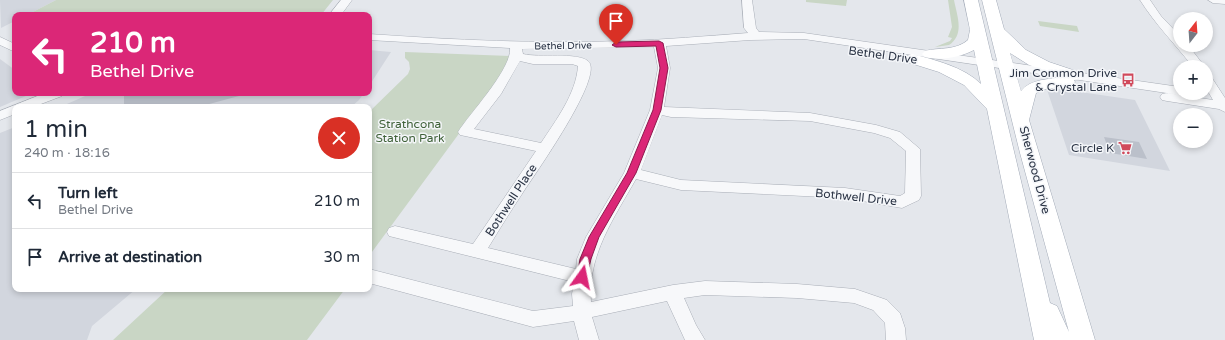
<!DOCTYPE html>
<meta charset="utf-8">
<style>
:root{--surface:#fff;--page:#f6f6f7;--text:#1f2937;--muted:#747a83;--line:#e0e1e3}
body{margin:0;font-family:"Varela Round",sans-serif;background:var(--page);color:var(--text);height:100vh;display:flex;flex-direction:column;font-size:15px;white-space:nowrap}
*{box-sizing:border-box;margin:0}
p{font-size:13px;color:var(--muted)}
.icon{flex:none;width:22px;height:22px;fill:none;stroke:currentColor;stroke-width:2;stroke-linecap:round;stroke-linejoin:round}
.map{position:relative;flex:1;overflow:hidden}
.drawer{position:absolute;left:12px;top:104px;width:360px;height:188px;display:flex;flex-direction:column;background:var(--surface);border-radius:8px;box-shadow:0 2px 6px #0003}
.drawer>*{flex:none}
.guide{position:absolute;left:12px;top:12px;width:360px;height:84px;border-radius:8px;box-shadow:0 2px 6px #0003;background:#db2777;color:#fff;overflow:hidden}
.needle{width:26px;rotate:17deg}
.tools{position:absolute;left:1173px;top:12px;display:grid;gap:8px}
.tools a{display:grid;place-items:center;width:40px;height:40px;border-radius:50%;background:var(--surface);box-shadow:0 2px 6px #0003;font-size:20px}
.pin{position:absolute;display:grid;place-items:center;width:34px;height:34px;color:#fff;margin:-41px -17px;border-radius:50% 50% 50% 0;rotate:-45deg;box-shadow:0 0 4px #0007}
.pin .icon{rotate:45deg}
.me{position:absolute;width:44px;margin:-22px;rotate:12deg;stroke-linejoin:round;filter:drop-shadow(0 0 3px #0008)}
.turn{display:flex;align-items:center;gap:14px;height:84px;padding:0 12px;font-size:18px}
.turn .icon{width:52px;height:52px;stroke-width:2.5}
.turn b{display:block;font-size:28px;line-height:34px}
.round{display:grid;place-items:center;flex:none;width:42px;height:42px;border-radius:21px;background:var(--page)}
.head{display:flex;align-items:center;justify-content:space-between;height:68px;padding:0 12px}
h1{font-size:24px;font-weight:600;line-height:30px}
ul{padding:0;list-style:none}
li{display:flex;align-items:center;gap:12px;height:56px;padding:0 12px;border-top:1px solid var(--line)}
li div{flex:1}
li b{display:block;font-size:15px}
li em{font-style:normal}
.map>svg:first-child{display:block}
.built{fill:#d2d6de}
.green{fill:#c9d6c5}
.building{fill:#bbc0ca}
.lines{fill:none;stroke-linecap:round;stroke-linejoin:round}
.minor-casing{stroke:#a9aeb7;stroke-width:1}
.major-casing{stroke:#a3abb8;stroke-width:1}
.minor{fill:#f7f8fa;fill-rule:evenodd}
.major{fill:#fff;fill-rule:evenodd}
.route{fill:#db2777;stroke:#8e194d}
.labels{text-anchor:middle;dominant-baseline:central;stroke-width:3;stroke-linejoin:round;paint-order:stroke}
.far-street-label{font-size:10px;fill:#2b3445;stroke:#f4f6f9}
.street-label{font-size:12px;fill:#2b3445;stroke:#f4f6f9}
.poi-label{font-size:12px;fill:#2b3445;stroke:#f4f6f9;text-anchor:end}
.park-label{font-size:12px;fill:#3f6138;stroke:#f4f6f9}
</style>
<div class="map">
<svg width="1225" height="340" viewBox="0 0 1225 340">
<rect width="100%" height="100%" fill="#e4e7ec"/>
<!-- built -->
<path class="built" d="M0 0H56L27 15H15V21L1 28Z
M369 50 391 52 369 86Z
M0 59 15 70V93H33L0 107Z
M1046 87 1135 100 1170 171 1069 155Z
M92 93H364L359 100 351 107H60Z
M15 127V289H136L92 326 87 340H0V133Z"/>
<!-- green -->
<path class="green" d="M56 0H333L321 15H27Z
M806 0H847L846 6 806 2Z
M948 0H954C957 16 965 34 949 45L935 47 950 41 952 38 948 37 952 27Z
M1038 21 1077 26 1079 32 1040 26Z
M405 52 511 56V63L369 256V112L408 74 410 69 409 62 405 58Z
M168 289H345L307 340H113Z"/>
<!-- building -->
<path class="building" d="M124 93H239V96L198 107H124Z
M1104 137 1139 142 1147 159 1110 153Z"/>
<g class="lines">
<!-- minor casing -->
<g class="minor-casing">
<path id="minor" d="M341 0H352L341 15H329Z
M742 0H752L756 28 759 32 804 33 1180 87V93H1185L1180 95 804 39 750 40 666 46 670 68 664 107 810 113 876 125 900 132 920 149 921 196 919 200 902 208 845 198 681 190 636 179C614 218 587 256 591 302L673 285 705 281 797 284 855 289 887 300 900 313 905 328 906 340H886L885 323 873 310 854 303 797 298 705 295 684 298 696 325 705 340H685L667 301 592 317 599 340H579L574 321 533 327 369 283V269L533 311 573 306 572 294 574 282 389 236 387 232 389 228 395 226 473 244 536 151 465 136 460 135 458 132C470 113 512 69 510 48L369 40V34C454 40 539 44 623 41 665 40 706 36 748 33L744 28ZM654 47 658 68 650 110 624 173 586 237 577 259 576 269 488 248C499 230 510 212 522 194 532 178 606 75 588 61 576 52 540 58 523 54L522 49ZM520 61 533 64H572L578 66C576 94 556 120 541 143L474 129 501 94ZM662 115 671 117 810 121 874 133 890 138 906 151 905 193 900 196 845 188 681 180 641 170Z
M1140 0H1150L1161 16 1180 36V45H1188L1205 67H1193C1175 44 1155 24 1140 0Z
M1208 0H1225V4L1213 3Z
M0 37 15 44V52L0 45Z
M1206 74 1210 75 1225 98V112L1219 109 1167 101 1162 100 1160 97 1162 94 1167 93 1213 100 1206 88Z
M45 93H64L62 96 33 107H15V114L0 120V111Z"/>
</g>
<!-- major casing -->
<g class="major-casing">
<path id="major" d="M964 0H978L1050 303 1057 306 1069 332 1020 153 982 0H996L1004 29 1026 50 1049 62 1082 73 1084 76 1082 79 1074 80 1075 82 1073 85 1046 89 1036 93 1029 120 1095 340H1034L987 109 964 85 939 72 907 62 904 59 907 56 912 54C935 60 964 67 981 84L974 50C961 57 940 61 925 57L922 54 925 51C940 47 955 51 968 40L970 30ZM1010 53 1029 65 1064 77C1050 79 1030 79 1021 91Z"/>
</g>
<!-- minor -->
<use href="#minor" class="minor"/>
<!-- major -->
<use href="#major" class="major"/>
</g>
<!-- route -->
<path class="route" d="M659 41 663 43 668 68 661 110 636 173 599 237 591 259 586 280 582 281 579 280 577 277 580 259 589 237 627 173 653 110 660 68 656 46 616 47 612 45 616 42Z"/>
<!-- icons -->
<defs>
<g id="bus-bare" transform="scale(1.08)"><path d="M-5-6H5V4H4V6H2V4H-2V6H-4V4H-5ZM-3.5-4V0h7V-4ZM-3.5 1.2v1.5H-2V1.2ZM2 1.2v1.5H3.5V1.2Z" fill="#d1495b" stroke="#f4f6f9" stroke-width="2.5" paint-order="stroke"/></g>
<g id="supermarket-bare" transform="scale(1.08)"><path d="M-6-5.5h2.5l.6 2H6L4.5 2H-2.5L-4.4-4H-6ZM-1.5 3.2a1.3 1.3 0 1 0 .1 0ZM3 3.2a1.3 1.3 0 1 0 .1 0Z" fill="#d1495b" stroke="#f4f6f9" stroke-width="2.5" paint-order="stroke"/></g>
</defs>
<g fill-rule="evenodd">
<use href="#bus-bare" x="1128" y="80"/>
<use href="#supermarket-bare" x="1125" y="148"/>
</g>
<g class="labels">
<!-- far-street labels -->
<g class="far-street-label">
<text transform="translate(563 46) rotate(-1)">Bethel Drive</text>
</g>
<!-- street labels -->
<g class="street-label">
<text transform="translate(883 55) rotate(8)">Bethel Drive</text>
<text transform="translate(1035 170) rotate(75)">Sherwood Drive</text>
<text transform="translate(856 197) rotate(6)">Bothwell Drive</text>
<text transform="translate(511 200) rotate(-57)">Bothwell Place</text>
</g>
<!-- poi labels -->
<g class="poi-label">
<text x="1117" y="73">Jim Common Drive<tspan x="1117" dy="14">&amp; Crystal Lane</tspan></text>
<text x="1114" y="148">Circle K</text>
</g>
<!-- park labels -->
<g class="park-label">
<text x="410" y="124">Strathcona<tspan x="410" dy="14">Station Park</tspan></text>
</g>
</g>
</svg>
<div class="tools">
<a><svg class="needle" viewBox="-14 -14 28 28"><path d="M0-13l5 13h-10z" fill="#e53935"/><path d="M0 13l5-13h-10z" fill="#747a83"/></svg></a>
<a>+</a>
<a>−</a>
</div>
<div class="pin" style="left:616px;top:45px;background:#d93025"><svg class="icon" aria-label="arrive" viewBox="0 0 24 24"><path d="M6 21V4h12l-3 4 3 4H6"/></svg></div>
<svg class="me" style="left:582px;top:277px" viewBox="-20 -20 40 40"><path d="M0-17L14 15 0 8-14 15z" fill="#db2777" stroke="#fff" stroke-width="4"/></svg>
<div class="guide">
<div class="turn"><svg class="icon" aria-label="left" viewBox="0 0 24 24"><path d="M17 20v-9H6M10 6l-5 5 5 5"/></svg><div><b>210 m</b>Bethel Drive</div></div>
</div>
<section class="drawer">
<div class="head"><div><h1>1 min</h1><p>240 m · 18:16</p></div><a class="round" style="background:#d93025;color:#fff"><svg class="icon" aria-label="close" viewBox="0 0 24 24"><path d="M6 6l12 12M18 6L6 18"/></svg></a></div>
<ul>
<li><svg class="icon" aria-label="left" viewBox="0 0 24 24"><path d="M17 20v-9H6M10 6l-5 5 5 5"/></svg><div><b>Turn left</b><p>Bethel Drive</p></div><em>210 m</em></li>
<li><svg class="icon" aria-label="arrive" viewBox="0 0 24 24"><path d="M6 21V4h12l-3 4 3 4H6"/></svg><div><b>Arrive at destination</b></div><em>30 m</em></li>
</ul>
</section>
</div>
